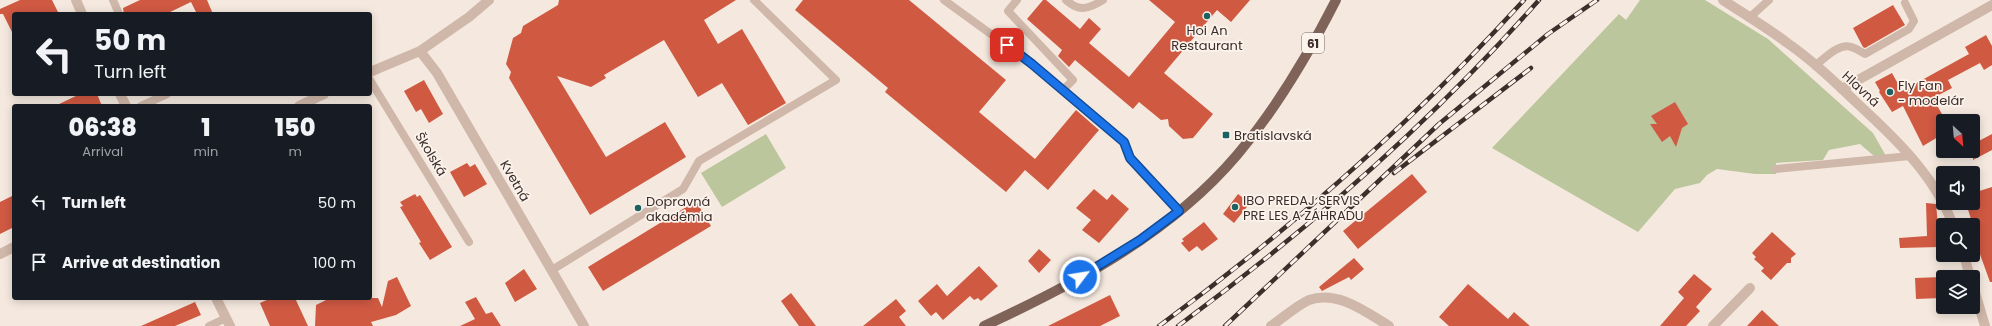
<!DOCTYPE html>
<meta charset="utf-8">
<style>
:root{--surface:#171b24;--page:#20242c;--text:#f1f3f6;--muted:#9ea1a6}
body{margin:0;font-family:Poppins,sans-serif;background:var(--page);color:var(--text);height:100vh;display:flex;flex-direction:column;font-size:15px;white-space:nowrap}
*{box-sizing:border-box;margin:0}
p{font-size:13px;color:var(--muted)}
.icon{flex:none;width:22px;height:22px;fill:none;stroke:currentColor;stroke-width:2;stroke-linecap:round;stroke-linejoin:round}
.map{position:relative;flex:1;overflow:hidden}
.side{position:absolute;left:12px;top:104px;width:360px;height:196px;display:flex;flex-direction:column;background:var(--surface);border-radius:4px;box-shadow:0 2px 10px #0003}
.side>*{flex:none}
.banner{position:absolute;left:12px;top:12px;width:360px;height:84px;border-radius:4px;box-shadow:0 2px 10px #0003;background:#171b24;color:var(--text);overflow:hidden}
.needle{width:26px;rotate:154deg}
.controls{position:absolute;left:1936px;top:114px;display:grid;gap:8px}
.controls a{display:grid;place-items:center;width:44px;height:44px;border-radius:4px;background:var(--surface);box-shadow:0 2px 10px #0003;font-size:20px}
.pin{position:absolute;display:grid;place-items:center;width:34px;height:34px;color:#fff;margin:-17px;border-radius:8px;box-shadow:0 2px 6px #0006}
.me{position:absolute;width:44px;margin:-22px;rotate:59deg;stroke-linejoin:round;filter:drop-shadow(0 0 3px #0008)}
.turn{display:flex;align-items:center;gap:14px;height:84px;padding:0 16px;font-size:18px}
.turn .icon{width:52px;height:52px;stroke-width:2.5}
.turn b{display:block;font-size:28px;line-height:34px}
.eta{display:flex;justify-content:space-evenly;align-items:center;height:68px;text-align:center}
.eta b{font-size:24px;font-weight:800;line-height:28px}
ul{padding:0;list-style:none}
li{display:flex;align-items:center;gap:12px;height:60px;padding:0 16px}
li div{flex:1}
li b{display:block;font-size:15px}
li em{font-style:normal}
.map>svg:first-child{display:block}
.green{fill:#bcc69d}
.building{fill:#d05942}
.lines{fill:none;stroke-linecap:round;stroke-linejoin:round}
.service{stroke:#cfb7a9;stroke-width:8}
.minor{stroke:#cfb7a9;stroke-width:10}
.tertiary{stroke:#cfb7a9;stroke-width:10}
.primary{stroke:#7f6359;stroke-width:10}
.rail-casing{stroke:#3c2e2a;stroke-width:4.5}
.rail{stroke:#fcf3ec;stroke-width:3;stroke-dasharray:9;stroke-linecap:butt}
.route-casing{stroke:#114b97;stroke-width:10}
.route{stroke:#1a73e8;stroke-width:7}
.poi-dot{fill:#1b6260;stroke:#fcf3ec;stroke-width:1.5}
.labels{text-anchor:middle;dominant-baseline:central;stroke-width:3.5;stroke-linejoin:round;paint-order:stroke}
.shield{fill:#fcf3ec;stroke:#766964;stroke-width:1}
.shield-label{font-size:12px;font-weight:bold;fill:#3c2e2a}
.poi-label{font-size:13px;fill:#3c2e2a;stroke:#fcf3ec;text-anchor:start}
.street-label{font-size:13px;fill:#3c2e2a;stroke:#fcf3ec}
</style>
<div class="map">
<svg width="1992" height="326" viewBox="0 0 1992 326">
<rect width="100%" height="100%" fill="#f5e9df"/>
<!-- green -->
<path class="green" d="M1640 0H1705L1768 39 1873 133 1886 156H1874L1860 144 1829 150 1823 160 1776 163V174H1755L1717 169 1707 175 1700 183 1675 189 1638 232 1492 148 1619 14 1626 20Z
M766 134 786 168 722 207 701 173Z"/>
<!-- building -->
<path class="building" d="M20 0H52L59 14H14V36L3 14H0V9Z
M140 0H207L213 14H197L191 2 166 14H124L123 8Z
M559 0H736L704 20 718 44 742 29 786 103 748 125 722 83 698 97 664 40 604 75 606 78 591 87 557 76 606 157 665 122 686 157 590 215 509 78 511 72 506 64 513 38 521 33 523 26 558 5Z
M803 0H909L1006 80 979 112 1035 159 1076 110 1099 130 1048 190 1025 170 1006 192 885 92 888 88 795 10Z
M1043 0H1046L1080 29 1089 18 1101 29 1089 43 1129 77 1175 22 1149 0H1250L1231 22 1217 10 1164 73 1213 114 1193 138 1183 139 1169 126 1168 119 1161 120 1139 102 1133 109 1075 60 1069 67 1058 56 1062 50 1027 19Z
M1893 5 1905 25 1865 48 1863 47 1853 28Z
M1986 35 1992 46V65L1984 70 1980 63 1948 80 1952 88 1933 98 1943 116V134L1923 146 1903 106 1892 112 1879 92 1880 91 1875 82 1892 73 1902 91 1969 54 1965 47Z
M424 80 443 114 429 123 421 109 416 112 404 91Z
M80 94H97L102 106H55Z
M1675 102 1688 124 1682 128 1676 147 1670 136 1662 142 1650 124H1657L1651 116Z
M1992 134V150L1973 160V144Z
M467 163 470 167 475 164 487 184 464 197 450 172Z
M1412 174 1427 192 1358 249 1343 231Z
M1992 187V282H1990L1977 246 1979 245 1966 203H1973V193Z
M1094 189 1107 200 1112 194 1129 209 1099 243 1082 230 1091 220 1076 208Z
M415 194 417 197 420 195 452 247 430 260 419 243 421 242 400 207 403 206 400 202Z
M1238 194 1250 203 1234 223 1223 214Z
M14 195V227L0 234V202Z
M696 201 711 226 603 291 588 267Z
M1926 203 1936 204 1940 247 1900 248 1899 238 1927 236Z
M1204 222 1218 239 1202 251 1197 246 1189 252 1181 243 1184 241 1182 239Z
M1772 232 1796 254 1791 258V263H1787L1771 280 1761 271 1764 268 1754 259 1756 257 1752 253Z
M1039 249 1051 260 1039 273 1028 261Z
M1354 258 1364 269 1351 280 1349 277 1322 291 1319 287Z
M979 266 998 286 981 301 978 298 974 300 970 296 943 320 936 312 931 316 918 301 937 284 947 296Z
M524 269 537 289 515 302 505 283Z
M1694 274 1712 289 1696 307 1700 311 1686 326H1660L1684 298 1678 292Z
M397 277 411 306 396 315 371 322 373 326H315L316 305 330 298H378L382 307 388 281Z
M1942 277V298L1916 299 1915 278Z
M1468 284 1508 319 1514 312 1530 326H1449L1439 317Z
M791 293 816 326H799L781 301Z
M1110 295 1120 316 1100 326H1048Z
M476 297 486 314 492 312 501 326H460L475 319 465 302Z
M271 298H295L308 326H270L260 303Z
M896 299 906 311 899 317 906 326H863Z
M195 302 201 315 175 326H141Z
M1762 310 1779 326H1747Z"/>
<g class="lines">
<!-- service -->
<path class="service" d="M113 0 119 14
M944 0 1032 64 1124 142 1130 158 1179 211
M1017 0 1008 11 1073 80 1063 90
M1066 0C1079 12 1089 9 1103 0
M1749 18 1769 0
M1816 65C1825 58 1839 43 1851 47 1856 48 1861 52 1865 54L1909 29 1914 21 1905 3
M370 80 469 242
M141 106 167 94
M1776 169 1910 156
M552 270 683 189 699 161 836 80 754 0
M209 326 226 318"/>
<!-- minor -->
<path class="minor" d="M76 0 82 14
M420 51 437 73 584 326
M370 72 420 51 469 17 489 0
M1842 89 1992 5
M120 94 126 106
M299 106 324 94
M0 254 14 247
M216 298 230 326
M1271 326C1283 318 1296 306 1309 300 1338 290 1366 312 1389 326
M1713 326 1750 288"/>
<!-- tertiary -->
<path class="tertiary" d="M1723 0C1744 14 1766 27 1786 42 1812 60 1835 82 1858 104 1895 138 1935 176 1953 225
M1964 255 1970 277
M1973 286 1985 326"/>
<!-- primary -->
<path class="primary" d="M984 326C1075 284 1171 233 1237 155 1277 108 1308 55 1336 0"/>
<!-- rail casing -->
<g class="rail-casing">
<path id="rail" d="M1394 173 1531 68
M1159 326C1291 229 1414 121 1524 0
M1178 326C1308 230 1432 121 1539 0
M1225 326 1439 124 1548 34 1597 0"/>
</g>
<!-- rail -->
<use href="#rail" class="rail"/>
</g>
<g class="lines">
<!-- route casing -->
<g class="route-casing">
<path id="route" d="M1007 45 1032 64 1124 142 1130 158 1179 211 1140 240 1080 277"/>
</g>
<!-- route -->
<use href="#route" class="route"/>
</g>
<!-- markers -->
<g class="poi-dot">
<circle cx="1207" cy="16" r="4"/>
<circle cx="1890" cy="92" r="4"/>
<rect x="1222" y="131" width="8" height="8" rx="2"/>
<circle cx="1235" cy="207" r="4"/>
<circle cx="638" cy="208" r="4"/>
</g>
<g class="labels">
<!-- shield labels -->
<rect class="shield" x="1302" y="33" width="22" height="20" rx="3"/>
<g class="shield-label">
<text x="1313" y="43">61</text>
</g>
<!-- poi labels -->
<g class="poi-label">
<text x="1207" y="30" text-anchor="middle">Hoi An<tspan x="1207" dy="15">Restaurant</tspan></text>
<text x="1898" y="85">Fly Fan<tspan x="1898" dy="15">- modelár</tspan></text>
<text x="1234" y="135">Bratislavská</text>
<text x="1243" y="200">IBO PREDAJ SERVIS<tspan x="1243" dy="15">PRE LES A ZÁHRADU</tspan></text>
<text x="646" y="201">Dopravná<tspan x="646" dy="15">akadémia</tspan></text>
</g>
<!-- street labels -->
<g class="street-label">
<text transform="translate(1861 89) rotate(43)">Hlavná</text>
<text transform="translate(431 154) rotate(59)">Školská</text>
<text transform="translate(515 181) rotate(60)">Kvetná</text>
</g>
</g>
</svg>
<div class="controls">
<a><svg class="needle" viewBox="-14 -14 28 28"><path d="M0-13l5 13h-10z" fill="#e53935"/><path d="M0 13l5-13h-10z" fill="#9ea1a6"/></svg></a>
<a><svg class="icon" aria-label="sound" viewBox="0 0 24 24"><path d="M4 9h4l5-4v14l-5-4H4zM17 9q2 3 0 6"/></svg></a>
<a><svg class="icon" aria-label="search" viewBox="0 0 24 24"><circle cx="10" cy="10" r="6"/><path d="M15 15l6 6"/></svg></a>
<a><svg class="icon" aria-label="layers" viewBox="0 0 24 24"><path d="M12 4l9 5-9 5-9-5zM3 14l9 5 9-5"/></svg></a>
</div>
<div class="pin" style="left:1007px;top:45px;background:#d93025"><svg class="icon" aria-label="arrive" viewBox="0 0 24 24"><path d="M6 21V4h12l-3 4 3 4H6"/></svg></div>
<svg class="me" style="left:1080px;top:277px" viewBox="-20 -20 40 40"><circle r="17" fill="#1a73e8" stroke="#fff" stroke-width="3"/><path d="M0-11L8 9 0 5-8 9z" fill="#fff"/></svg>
<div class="banner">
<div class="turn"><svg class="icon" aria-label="left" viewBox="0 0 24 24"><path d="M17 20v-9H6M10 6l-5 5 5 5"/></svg><div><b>50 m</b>Turn left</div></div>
</div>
<section class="side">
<div class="eta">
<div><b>06:38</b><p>Arrival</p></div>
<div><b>1</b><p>min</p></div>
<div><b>150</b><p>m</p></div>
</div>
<ul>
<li><svg class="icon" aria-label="left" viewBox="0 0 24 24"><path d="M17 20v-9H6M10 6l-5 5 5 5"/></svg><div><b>Turn left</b></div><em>50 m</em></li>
<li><svg class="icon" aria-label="arrive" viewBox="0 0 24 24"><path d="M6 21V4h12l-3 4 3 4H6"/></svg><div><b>Arrive at destination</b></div><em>100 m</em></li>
</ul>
</section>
</div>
